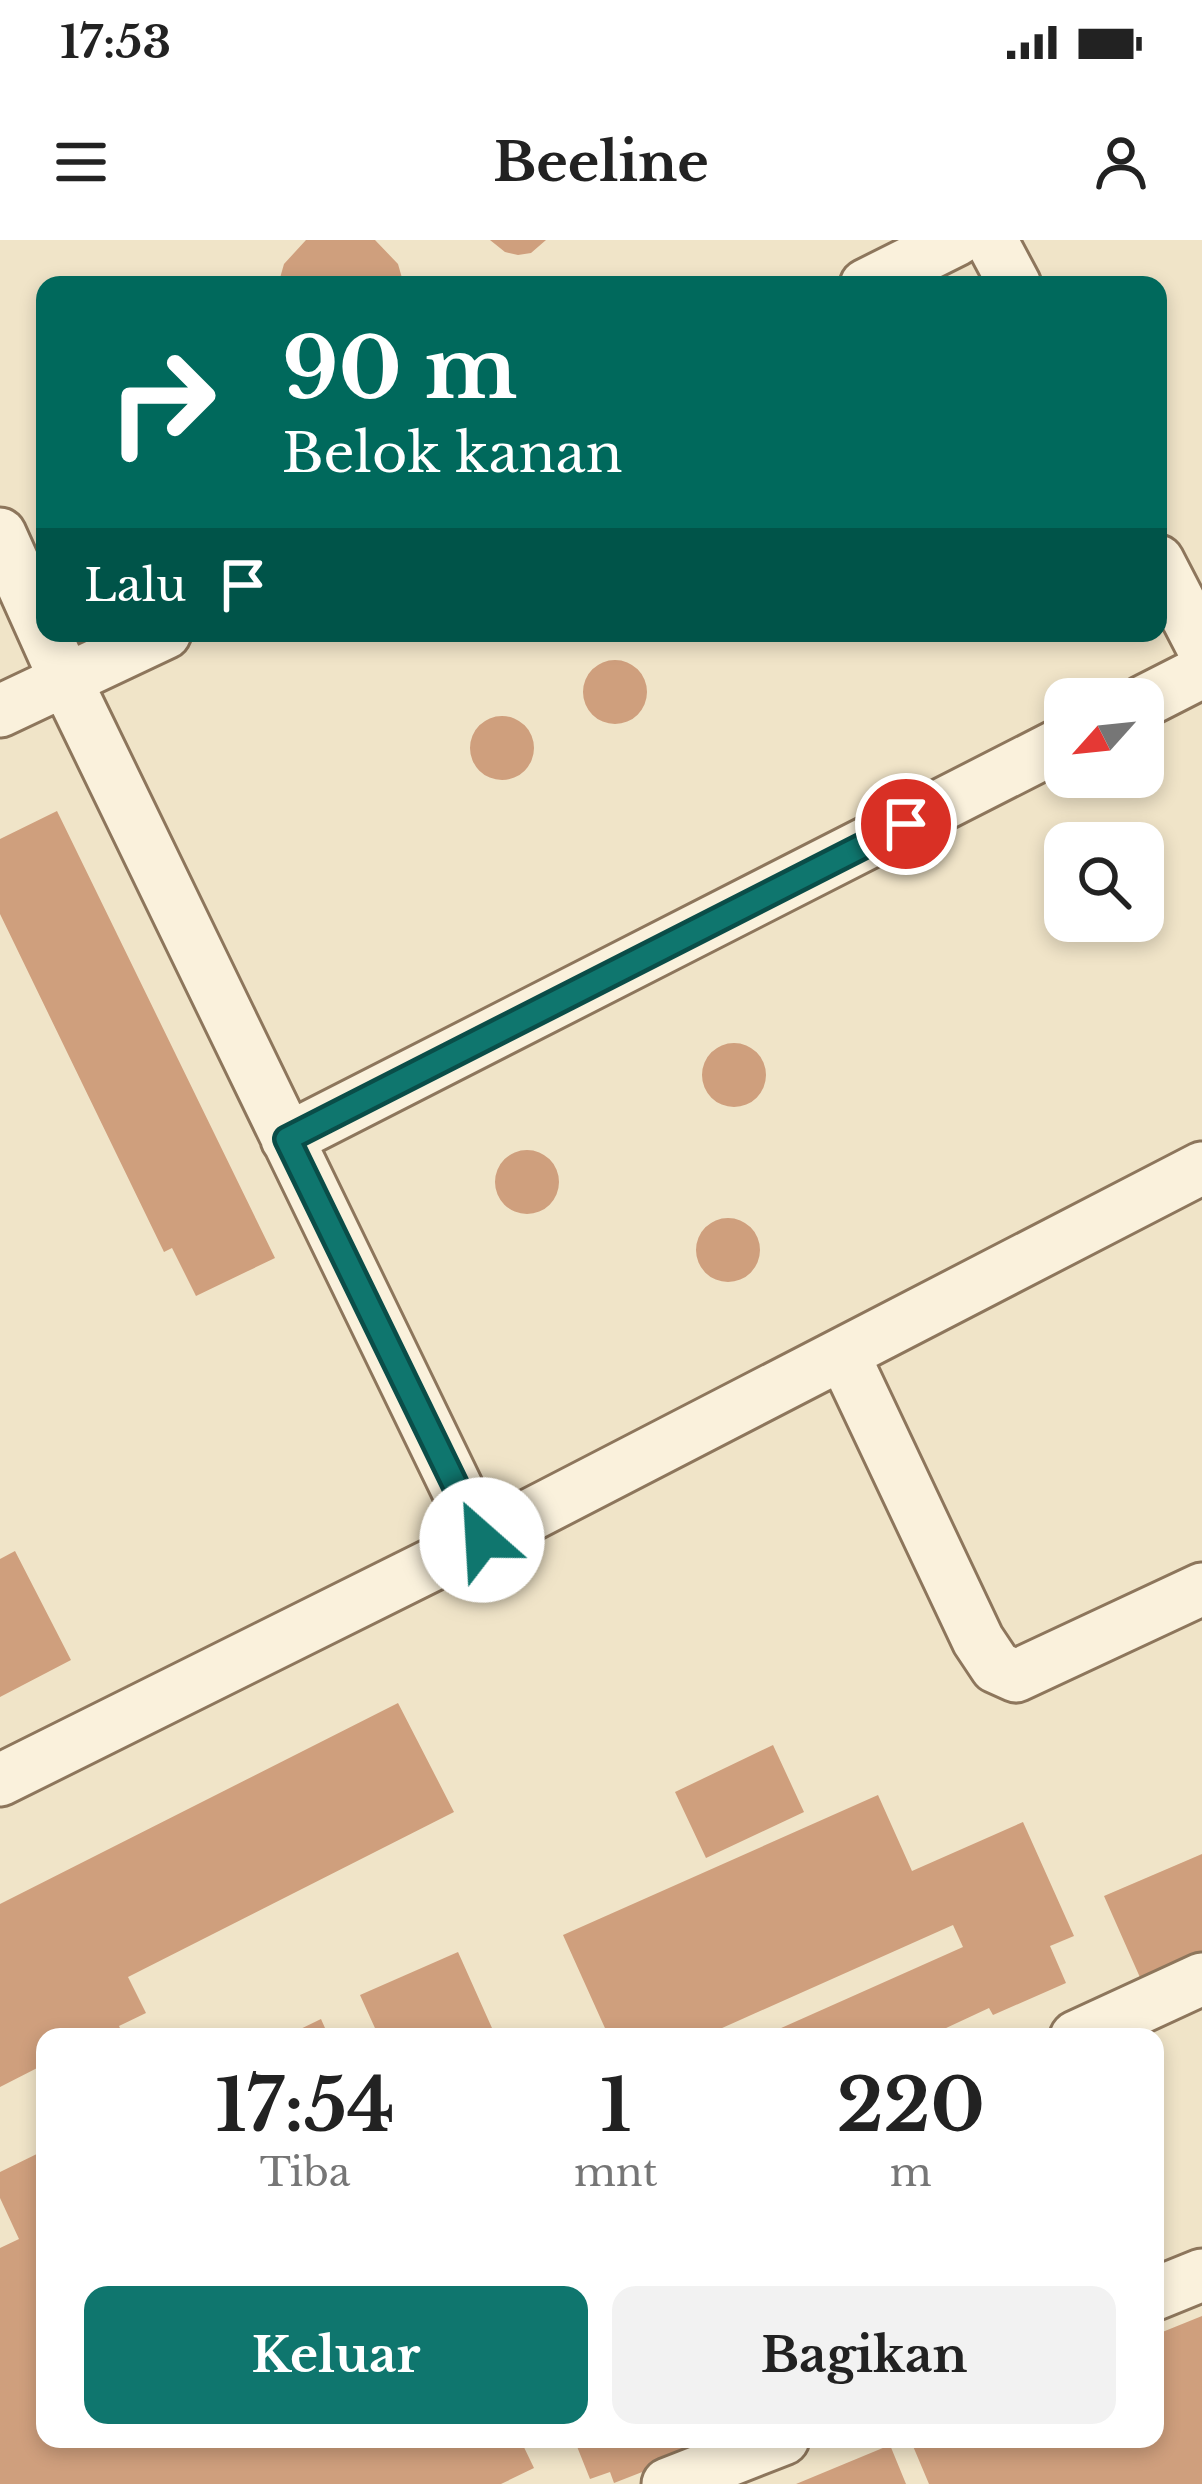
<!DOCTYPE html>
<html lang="id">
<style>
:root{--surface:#fff;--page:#f2f2f2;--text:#222;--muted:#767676;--accent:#0f766e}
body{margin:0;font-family:"Libre Baskerville",serif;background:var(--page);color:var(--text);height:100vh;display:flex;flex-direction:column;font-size:45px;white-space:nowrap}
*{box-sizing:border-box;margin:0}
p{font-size:39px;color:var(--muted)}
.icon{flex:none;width:66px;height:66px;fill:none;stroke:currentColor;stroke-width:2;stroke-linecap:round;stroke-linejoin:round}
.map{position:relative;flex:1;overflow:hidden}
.side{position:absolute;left:36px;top:1788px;width:1128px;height:420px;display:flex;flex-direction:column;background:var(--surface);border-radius:24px;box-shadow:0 6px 18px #0003}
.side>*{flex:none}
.top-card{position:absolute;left:36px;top:36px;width:1131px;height:366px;border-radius:24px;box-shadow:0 6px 18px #0003;background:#00695c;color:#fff;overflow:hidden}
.needle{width:78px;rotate:243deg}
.fabs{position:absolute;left:1044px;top:438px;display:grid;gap:24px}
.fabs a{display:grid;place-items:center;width:120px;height:120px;border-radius:24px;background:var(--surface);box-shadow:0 6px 18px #0003;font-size:60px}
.pin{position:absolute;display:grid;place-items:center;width:102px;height:102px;color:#fff;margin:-51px;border:6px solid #fff;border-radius:50%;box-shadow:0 3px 12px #0007}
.me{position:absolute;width:132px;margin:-66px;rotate:334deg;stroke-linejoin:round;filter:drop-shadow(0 0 9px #0008)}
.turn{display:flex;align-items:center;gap:42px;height:252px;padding:0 48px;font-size:54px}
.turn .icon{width:156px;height:156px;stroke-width:2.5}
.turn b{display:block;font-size:84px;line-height:102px}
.then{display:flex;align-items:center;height:114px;padding:0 48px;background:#0003;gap:24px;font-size:45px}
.eta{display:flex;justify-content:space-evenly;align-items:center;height:204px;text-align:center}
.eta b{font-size:72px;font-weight:700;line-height:84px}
.button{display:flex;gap:24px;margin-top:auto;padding:24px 48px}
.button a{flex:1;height:138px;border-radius:24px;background:var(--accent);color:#fff;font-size:48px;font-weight:700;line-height:138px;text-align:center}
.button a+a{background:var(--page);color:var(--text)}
.status{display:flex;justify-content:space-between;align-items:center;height:84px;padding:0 60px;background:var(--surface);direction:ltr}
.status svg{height:33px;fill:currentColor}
header{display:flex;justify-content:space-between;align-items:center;height:156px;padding:0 48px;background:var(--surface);font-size:54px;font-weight:700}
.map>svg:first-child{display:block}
.building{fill:#cf9f7d}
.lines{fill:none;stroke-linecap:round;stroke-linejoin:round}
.minor-casing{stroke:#8d765c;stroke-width:57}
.minor{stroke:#faf1dc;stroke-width:51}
.route-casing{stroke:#0a4d48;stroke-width:30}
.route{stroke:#0f766e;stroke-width:21}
</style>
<div class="status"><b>17:53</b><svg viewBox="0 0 49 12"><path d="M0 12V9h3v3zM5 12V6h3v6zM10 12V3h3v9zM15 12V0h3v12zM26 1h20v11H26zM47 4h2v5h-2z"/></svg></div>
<header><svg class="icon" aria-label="menu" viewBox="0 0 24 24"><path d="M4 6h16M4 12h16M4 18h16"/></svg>Beeline<svg class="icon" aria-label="person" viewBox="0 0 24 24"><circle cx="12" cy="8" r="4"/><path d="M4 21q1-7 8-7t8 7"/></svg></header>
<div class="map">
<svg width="1202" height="2244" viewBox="0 0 1202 2244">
<rect width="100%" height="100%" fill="#f0e4c8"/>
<!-- building -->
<path class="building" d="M306 0H375L398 24 404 45H278L284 24Z
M490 0H546L531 13 518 15 505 12Z
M583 452a32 32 0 1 1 64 0a32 32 0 1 1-64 0Z
M470 508a32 32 0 1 1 64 0a32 32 0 1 1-64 0Z
M57 571 275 1018 196 1056 172 1008 164 1012 0 674V599Z
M702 835a32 32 0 1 1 64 0a32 32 0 1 1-64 0Z
M495 942a32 32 0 1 1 64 0a32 32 0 1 1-64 0Z
M696 1010a32 32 0 1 1 64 0a32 32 0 1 1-64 0Z
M15 1311 71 1420 0 1457V1319Z
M398 1463 454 1572 128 1737 146 1773 119 1786 124 1797H45V1824L0 1847V1664Z
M773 1505 804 1572 706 1618 675 1552Z
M878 1555 912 1631 1023 1582 1074 1696 1050 1706 1066 1743 993 1775 989 1768 944 1789 948 1797H761L963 1707 953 1685 702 1797H609L563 1695Z
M1202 1614V1727L1146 1751 1104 1656Z
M458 1712 496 1797H379L360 1755Z
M321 1779 329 1797H284Z
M45 1910V2199H520L534 2228 501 2244H0V2008L19 1999 0 1958V1932Z
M1202 2076V2244H929L910 2199H1155V2095Z
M574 2199H727L614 2243 610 2232 590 2239Z
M890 2205 906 2244H796Z"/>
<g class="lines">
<!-- minor casing -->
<g class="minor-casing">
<path id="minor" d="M991 0 1015 45
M866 45 956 0
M0 294 66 441 482 1300
M1158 321 1202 406
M1143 462 1202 432
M0 471 165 393
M287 899 1065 502
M843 1114 978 1400 996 1427 1016 1436 1202 1349
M0 1540 482 1300 1202 928
M1076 1797 1202 1739
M1155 2054 1202 2035
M668 2244 783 2199"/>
</g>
<!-- minor -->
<use href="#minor" class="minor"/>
</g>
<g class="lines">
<!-- route casing -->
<g class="route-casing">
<path id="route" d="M482 1300 287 899 906 584"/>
</g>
<!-- route -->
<use href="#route" class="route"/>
</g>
</svg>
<div class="fabs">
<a><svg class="needle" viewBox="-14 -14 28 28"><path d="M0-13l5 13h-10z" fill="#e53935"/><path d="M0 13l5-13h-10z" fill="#767676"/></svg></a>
<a><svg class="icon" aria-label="search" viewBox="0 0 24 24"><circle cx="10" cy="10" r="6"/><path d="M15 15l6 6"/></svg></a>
</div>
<div class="pin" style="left:906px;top:584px;background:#d93025"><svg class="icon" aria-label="arrive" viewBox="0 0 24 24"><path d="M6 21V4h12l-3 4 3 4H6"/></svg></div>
<svg class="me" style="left:482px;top:1300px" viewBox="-20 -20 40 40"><circle r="19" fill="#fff"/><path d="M0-13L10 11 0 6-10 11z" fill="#0f766e"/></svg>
<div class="top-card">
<div class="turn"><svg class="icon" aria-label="right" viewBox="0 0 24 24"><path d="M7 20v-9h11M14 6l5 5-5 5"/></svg><div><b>90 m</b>Belok kanan</div></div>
<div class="then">Lalu<svg class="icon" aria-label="arrive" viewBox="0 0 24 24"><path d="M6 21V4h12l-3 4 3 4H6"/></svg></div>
</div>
<section class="side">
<div class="eta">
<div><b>17:54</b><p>Tiba</p></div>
<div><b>1</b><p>mnt</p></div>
<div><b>220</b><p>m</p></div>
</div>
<div class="button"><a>Keluar</a><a>Bagikan</a></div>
</section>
</div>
